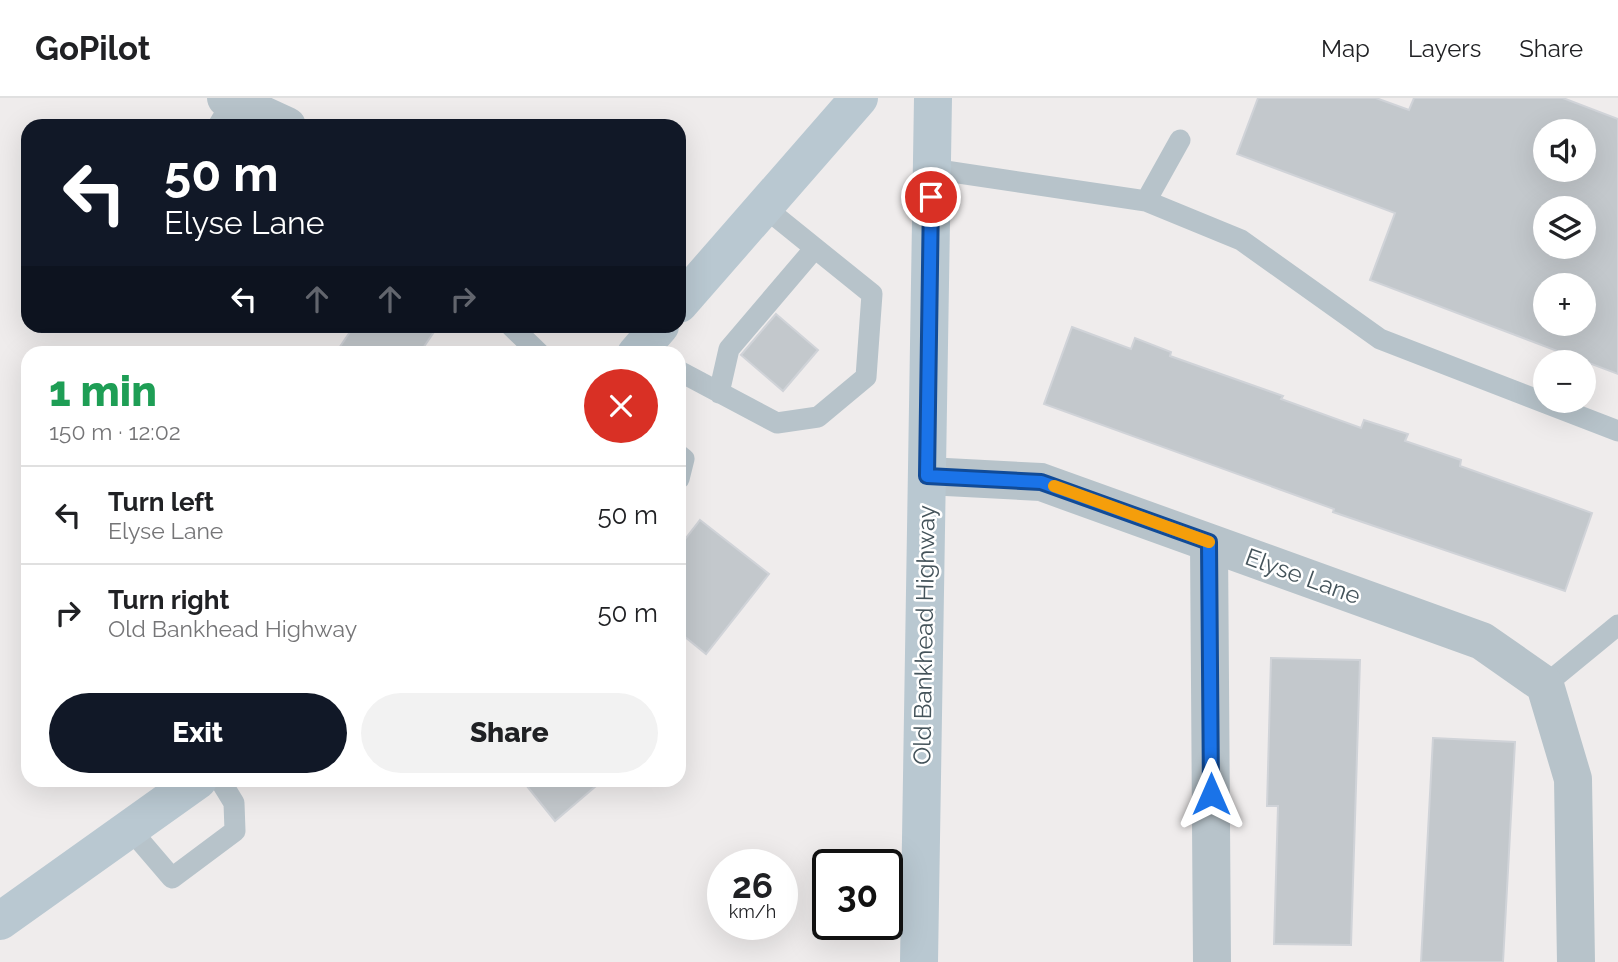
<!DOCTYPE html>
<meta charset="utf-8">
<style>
:root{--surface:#fff;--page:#f2f2f2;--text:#202124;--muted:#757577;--line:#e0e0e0;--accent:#111827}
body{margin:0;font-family:Raleway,sans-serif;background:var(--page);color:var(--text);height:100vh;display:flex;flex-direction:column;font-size:26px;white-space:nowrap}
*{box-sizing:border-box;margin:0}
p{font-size:23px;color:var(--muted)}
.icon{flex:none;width:38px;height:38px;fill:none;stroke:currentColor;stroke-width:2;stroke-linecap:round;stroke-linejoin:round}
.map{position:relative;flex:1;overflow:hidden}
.sheet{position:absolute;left:21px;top:248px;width:665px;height:441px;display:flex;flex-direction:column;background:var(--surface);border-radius:21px;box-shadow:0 7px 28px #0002}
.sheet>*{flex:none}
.top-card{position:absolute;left:21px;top:21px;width:665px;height:214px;border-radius:21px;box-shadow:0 7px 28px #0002;background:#111827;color:#fff;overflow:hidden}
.tools{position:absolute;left:1533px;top:21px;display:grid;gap:14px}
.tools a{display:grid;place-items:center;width:63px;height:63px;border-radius:50%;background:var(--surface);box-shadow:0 7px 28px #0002;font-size:35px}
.speed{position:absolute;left:707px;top:751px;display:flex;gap:14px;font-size:35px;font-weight:700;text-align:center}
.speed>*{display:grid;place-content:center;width:91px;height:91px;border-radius:50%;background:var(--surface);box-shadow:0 7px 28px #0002;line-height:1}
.speed small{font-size:18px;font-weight:400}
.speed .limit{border:4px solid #111;border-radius:10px;background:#fff;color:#111}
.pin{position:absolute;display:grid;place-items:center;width:60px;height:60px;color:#fff;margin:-30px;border:4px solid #fff;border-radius:50%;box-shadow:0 2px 7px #0007}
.me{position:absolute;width:77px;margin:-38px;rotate:0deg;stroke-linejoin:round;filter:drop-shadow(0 0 5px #0008)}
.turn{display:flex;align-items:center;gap:24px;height:147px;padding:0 28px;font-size:32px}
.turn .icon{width:91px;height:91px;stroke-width:2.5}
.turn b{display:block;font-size:49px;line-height:60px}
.lanes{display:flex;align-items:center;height:66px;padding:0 28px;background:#0003;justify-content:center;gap:35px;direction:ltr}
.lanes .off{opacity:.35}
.round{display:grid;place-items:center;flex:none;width:74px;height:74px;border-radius:37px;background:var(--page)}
.head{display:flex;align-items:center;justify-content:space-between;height:119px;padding:0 28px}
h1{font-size:42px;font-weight:800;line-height:52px;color:#1e9e55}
.primary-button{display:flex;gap:14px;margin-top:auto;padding:14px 28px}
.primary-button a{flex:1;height:80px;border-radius:42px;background:var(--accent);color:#fff;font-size:28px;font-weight:800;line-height:80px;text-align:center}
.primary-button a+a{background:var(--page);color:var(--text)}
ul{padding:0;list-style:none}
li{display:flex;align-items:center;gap:21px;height:98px;padding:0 28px;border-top:2px solid var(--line)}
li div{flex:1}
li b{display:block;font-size:26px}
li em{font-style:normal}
header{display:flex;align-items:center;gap:42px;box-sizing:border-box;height:98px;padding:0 35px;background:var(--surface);border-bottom:2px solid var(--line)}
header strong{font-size:33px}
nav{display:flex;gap:38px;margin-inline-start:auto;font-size:24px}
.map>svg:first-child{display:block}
.building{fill:#c3c8cc;stroke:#d0d3d8;stroke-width:2;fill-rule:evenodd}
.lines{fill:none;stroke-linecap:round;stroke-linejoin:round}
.lane{stroke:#b7c3ca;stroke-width:21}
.street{stroke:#b7c3ca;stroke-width:38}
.secondary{stroke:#b9c8d1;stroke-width:38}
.route-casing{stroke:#114b97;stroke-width:18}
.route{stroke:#1a73e8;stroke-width:12}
.slow{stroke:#f59e0b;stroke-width:12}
.labels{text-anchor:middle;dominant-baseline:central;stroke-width:5;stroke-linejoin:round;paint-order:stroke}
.street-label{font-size:24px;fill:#44535a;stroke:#fff}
</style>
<header>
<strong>GoPilot</strong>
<nav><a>Map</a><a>Layers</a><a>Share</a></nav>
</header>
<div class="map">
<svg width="1618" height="864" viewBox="0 0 1618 864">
<rect width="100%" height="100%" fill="#efecec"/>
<!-- building -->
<path class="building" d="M1258 0H1376L1409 12 1414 0H1563L1618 21V276L1370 182 1395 115 1237 56ZM1545 33H1584V72H1545ZM1545 110H1584V149H1545ZM1545 187H1584V226H1545Z
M776 216 818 252 783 293 741 257Z
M354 228H438L419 256H335Z
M1072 229 1131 251 1135 240 1171 254 1170 258 1283 298 1281 301 1361 330 1364 322 1408 336 1405 343 1461 362 1460 368 1592 415 1565 493 1333 414 1334 411 1044 306Z
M700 422 769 476 706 556 679 534V449Z
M1271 560 1360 562 1351 847 1274 846 1278 708H1267Z
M1433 640 1515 644 1503 864H1421Z
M522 682H603L555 723Z"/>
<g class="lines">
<!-- lane -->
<path class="lane" d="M218 28 233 3
M932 71 1146 103 1241 142 1380 241 1618 333
M1146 103 1180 42
M511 228 540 256
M679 273 777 325 818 319 866 279 872 196 764 109
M719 295 729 251 815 150
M679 357 684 361 679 381
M1545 587 1618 527
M130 731 172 780 235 733 234 705 220 682
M887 777H920
M827 818 828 817"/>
<!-- street -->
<path class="street" d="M226 0 287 28
M927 378 1041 384 1482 543 1545 587 1573 681 1576 864
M1209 445 1212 864"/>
<!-- secondary -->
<path class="secondary" d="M679 206 859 0
M636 256 660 228
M0 823 198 682
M919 864 933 0"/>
</g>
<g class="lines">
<!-- route casing -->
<g class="route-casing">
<path id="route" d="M931 99 927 378 1041 384 1209 444 1211 696"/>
</g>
<!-- route -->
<use href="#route" class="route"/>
<!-- slow -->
<path class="slow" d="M1054 388 1209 444"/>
</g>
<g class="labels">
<!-- street labels -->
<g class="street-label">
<text transform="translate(1303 478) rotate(20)">Elyse Lane</text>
<text transform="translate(924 537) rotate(-89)">Old Bankhead Highway</text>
</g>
</g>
</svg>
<div class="tools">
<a><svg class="icon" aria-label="sound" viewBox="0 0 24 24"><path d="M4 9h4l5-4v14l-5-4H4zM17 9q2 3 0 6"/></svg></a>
<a><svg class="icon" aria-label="layers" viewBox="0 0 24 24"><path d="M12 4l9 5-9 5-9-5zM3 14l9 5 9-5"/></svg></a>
<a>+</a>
<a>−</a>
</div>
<div class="speed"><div>26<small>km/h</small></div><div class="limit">30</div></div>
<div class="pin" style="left:931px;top:99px;background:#d93025"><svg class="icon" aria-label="arrive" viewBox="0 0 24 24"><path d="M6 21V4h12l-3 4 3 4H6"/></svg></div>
<svg class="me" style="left:1211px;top:696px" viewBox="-20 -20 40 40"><path d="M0-17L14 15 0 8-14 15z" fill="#1a73e8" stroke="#fff" stroke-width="4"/></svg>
<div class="top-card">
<div class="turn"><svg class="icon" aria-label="left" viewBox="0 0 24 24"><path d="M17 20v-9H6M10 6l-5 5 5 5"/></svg><div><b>50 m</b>Elyse Lane</div></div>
<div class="lanes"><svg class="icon" aria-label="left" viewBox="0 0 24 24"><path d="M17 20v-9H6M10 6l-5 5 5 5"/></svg><svg class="icon off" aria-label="ahead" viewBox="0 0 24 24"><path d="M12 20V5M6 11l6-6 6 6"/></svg><svg class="icon off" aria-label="ahead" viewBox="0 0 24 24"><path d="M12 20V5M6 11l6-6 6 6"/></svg><svg class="icon off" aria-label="right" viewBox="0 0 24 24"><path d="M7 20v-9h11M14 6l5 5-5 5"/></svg></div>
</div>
<section class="sheet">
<div class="head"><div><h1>1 min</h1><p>150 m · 12:02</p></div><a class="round" style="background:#d93025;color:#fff"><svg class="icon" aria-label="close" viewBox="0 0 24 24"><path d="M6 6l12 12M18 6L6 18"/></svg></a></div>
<ul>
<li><svg class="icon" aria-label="left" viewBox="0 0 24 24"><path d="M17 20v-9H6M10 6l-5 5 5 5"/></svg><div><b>Turn left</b><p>Elyse Lane</p></div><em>50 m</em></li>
<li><svg class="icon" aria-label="right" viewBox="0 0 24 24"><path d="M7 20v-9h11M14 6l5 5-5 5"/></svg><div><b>Turn right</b><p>Old Bankhead Highway</p></div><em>50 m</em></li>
</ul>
<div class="primary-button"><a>Exit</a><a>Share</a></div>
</section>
</div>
